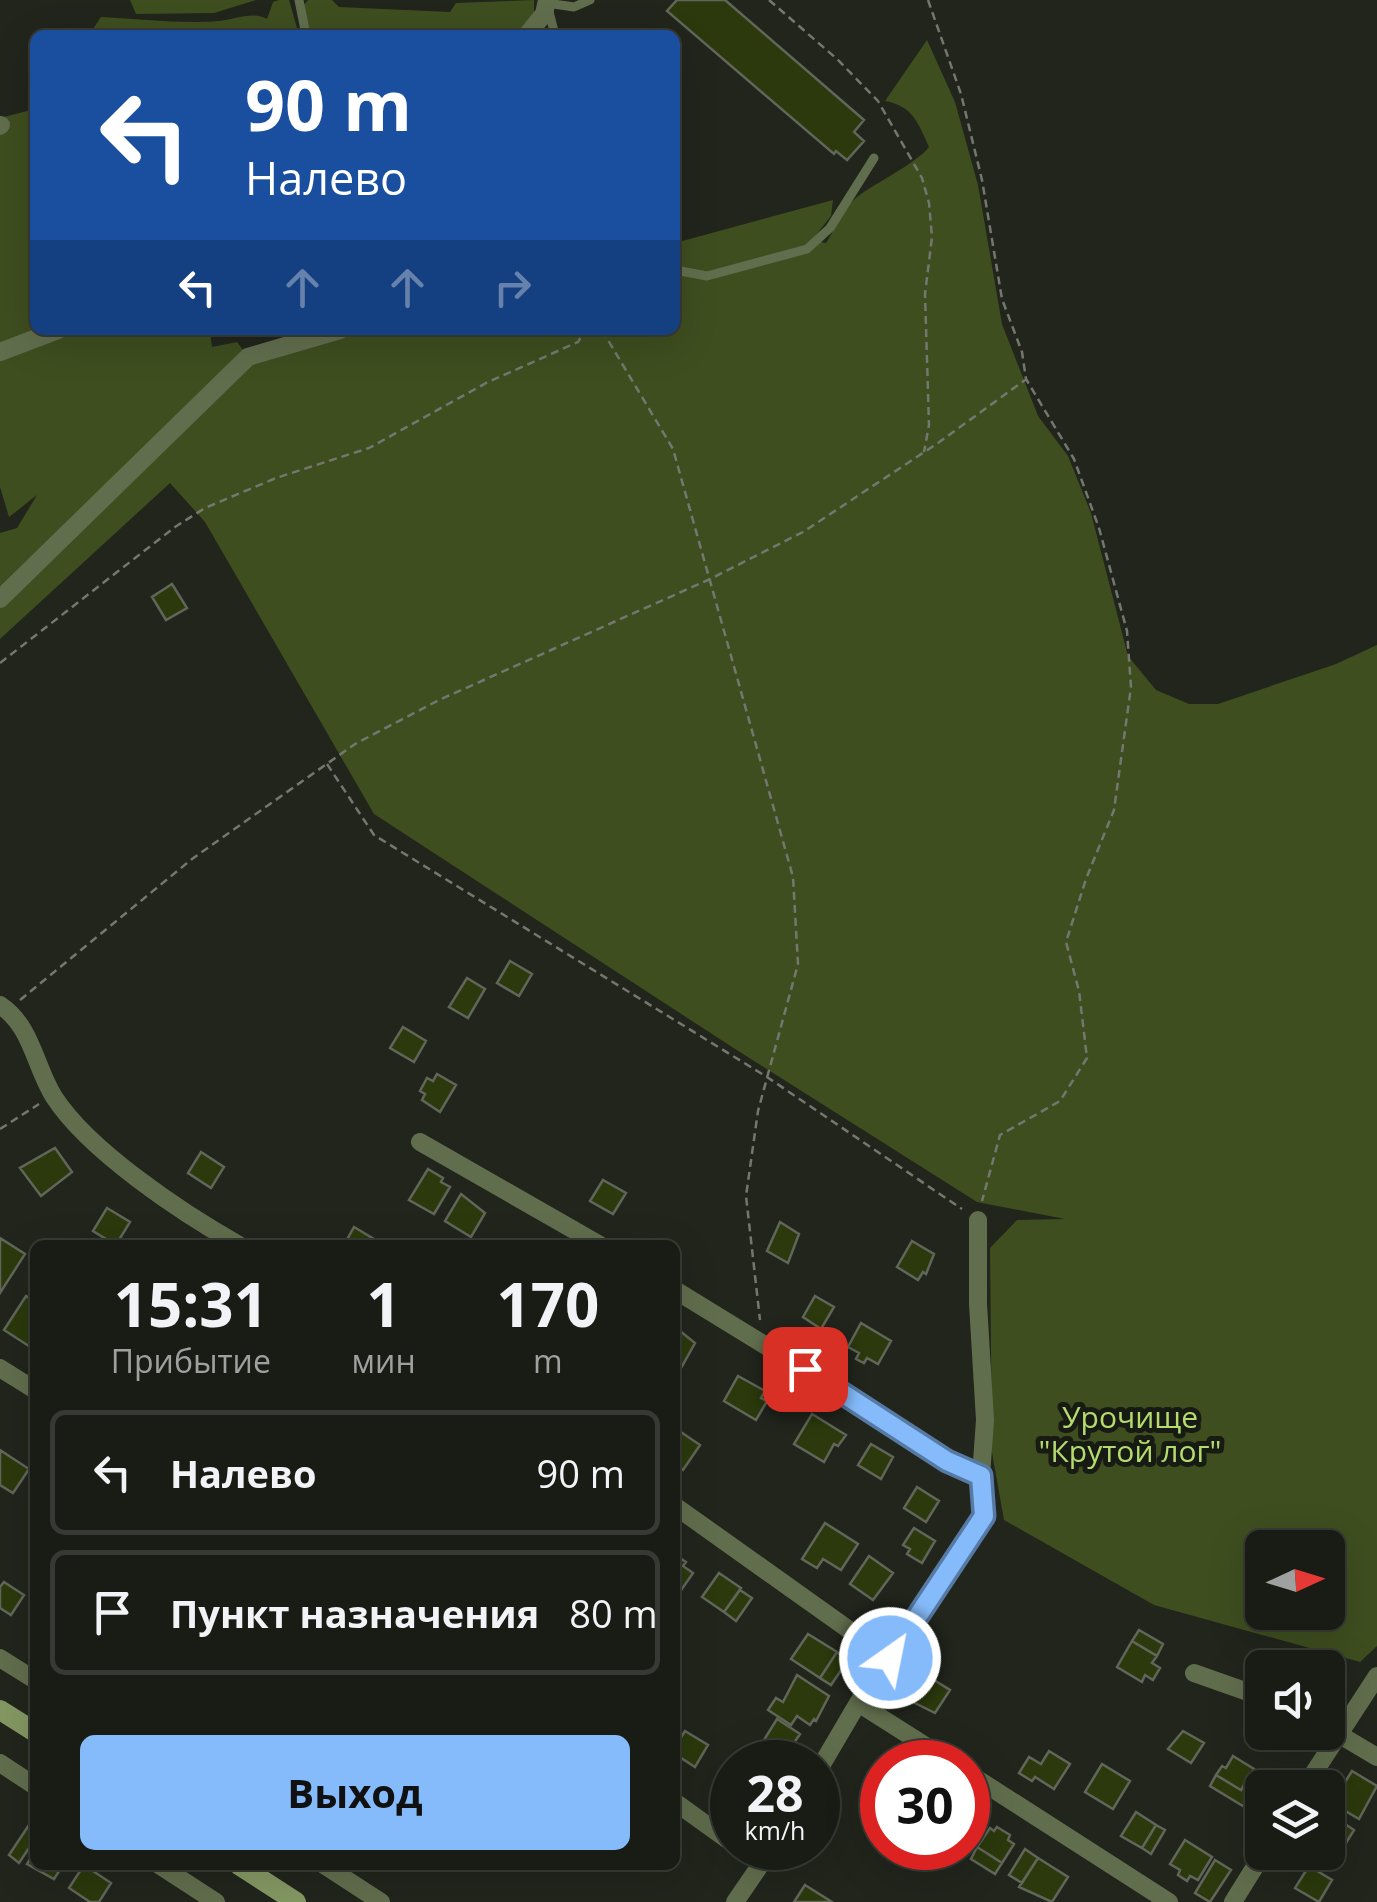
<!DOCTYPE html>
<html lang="ru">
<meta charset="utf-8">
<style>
:root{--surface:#191c15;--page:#262922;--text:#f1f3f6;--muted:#9fa1a0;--line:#373a34;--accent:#85bbfb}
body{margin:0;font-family:"Open Sans",sans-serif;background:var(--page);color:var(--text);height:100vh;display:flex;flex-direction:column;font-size:38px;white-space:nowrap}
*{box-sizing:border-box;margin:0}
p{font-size:32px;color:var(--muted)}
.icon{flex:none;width:55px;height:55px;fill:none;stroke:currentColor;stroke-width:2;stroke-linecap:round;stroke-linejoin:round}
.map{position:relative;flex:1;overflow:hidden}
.drawer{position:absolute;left:30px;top:1240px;width:650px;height:630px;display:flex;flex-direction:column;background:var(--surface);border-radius:15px;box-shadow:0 10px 40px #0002,0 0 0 2px var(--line)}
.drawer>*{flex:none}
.guide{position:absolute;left:30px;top:30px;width:650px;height:305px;border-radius:15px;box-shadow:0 10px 40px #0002,0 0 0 2px var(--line);background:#1a4fa0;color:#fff;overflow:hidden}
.needle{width:65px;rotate:86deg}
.controls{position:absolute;left:1245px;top:1530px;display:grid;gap:20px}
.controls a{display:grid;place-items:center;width:100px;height:100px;border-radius:15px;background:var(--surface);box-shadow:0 10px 40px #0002,0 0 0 2px var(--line);font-size:50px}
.speed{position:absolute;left:710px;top:1740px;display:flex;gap:20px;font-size:50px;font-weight:700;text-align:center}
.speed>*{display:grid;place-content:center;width:130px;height:130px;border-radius:50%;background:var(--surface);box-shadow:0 10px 40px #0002,0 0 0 2px var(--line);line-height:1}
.speed small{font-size:25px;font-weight:400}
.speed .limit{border:15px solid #d22;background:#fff;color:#111}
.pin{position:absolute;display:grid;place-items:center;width:85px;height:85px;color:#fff;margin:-42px;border-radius:20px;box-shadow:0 5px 15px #0006}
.me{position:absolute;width:110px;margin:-55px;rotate:33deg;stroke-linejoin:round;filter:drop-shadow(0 0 8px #0008)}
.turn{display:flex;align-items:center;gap:35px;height:210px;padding:0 50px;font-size:45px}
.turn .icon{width:130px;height:130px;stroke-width:2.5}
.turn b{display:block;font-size:70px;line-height:85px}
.lanes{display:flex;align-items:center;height:95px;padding:0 50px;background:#0003;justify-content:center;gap:50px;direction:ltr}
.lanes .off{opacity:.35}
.eta{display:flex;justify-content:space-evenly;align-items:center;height:170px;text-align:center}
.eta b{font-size:60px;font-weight:700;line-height:70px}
.primary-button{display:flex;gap:20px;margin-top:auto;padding:20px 50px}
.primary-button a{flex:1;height:115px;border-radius:15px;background:var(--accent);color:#111;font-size:40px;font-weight:700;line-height:115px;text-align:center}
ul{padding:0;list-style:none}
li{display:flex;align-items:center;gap:30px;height:125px;margin:0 20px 15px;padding:0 30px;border:5px solid var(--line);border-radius:15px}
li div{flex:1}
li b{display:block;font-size:38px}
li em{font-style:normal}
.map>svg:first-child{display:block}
.green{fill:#3e4e1f;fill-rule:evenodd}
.building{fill:#2b390c;stroke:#61655a;stroke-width:2.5}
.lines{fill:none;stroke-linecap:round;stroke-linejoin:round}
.path{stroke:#747770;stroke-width:2.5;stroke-dasharray:8 5;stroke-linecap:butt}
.service{stroke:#616e4d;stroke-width:9}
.minor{stroke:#616e4d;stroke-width:18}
.secondary{stroke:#849863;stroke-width:20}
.route-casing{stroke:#567aa3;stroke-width:25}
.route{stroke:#85bbfb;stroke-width:18}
.labels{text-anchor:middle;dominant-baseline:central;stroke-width:10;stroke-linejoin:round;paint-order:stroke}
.park-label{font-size:30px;fill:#b4db6d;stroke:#181b13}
</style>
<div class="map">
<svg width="1377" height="1902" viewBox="0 0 1377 1902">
<rect width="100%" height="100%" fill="#21251c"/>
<!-- green -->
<path class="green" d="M130 0H256L214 13 136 14Z
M279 0H289L299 35H89L101 17C141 19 180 24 220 21 235 19 253 11 267 19L273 2Z
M308 0H332L339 7 450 12 456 3 534 0V17L516 35H311L303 6Z
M927 40 955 102 978 185 1002 324 1038 416 1068 456 1091 513 1128 656 1156 690 1189 704H1218L1336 664 1377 645V1646L1360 1662 1154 1605 1004 1520 992 1453 990 1248 1017 1220 1065 1219 977 1202 732 1047 374 814 205 522 170 483 0 639V599L245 367 358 330H675V243L833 200 831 216 812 240 826 243C835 229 844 208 857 197 875 183 917 163 929 147 918 123 913 106 885 101ZM1262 1548H1328V1612H1262Z
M35 109V330H210L212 347 237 342 243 350 0 593V533L17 528 37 495 9 517 0 487V118Z"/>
<!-- building -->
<path class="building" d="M677 0H725L864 120 854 132 864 141 847 160 836 151 834 154 667 11Z
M172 584 187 608 166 620 152 597Z
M510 961 532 974 519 996 497 983Z
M467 978 485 989 468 1018 449 1007Z
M403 1027 426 1041 414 1062 390 1048Z
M437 1074 456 1085 440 1112 422 1100 425 1094 420 1091 427 1078 433 1081Z
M55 1148 72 1172 41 1196 20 1168Z
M201 1152 224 1167 211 1188 188 1173Z
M428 1169 443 1178 441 1182 450 1187 434 1214 409 1200Z
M603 1180 626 1193 613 1214 590 1201Z
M461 1194 485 1213 471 1237 445 1221Z
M107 1208 130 1222 116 1245 93 1231Z
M780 1222 799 1234 788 1263 767 1251Z
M354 1227 384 1245H344Z
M0 1238 25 1254 0 1293Z
M912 1241 934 1254 926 1274 923 1272 918 1280 897 1267Z
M26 1296 35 1302V1350L4 1330Z
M815 1296 834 1307 821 1329 803 1317Z
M861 1323 891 1341 878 1364 867 1358 864 1363 856 1359 859 1353 848 1347Z
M675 1327 695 1343 681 1368 675 1365Z
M738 1376 765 1391 761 1398 767 1401 756 1420 724 1401Z
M812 1414 846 1435 838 1446 834 1444 824 1462 794 1444Z
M675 1428 700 1445 683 1470 675 1464Z
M871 1444 893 1457 881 1479 858 1465Z
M0 1450 29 1469 13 1493 0 1485Z
M917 1487 939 1501 926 1522 904 1508Z
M825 1523 858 1544 841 1570 823 1559 817 1568 802 1559Z
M914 1528 935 1541 922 1563 907 1554 910 1549 903 1545Z
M677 1556 686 1562 683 1566 693 1573 675 1599Z
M869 1556 893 1573 873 1600 850 1584Z
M719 1573 741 1588 724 1612 702 1597Z
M4 1582 24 1595 11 1615 0 1608V1587Z
M740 1590 752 1598 736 1621 724 1612Z
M1139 1630 1163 1644 1157 1656 1132 1641Z
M808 1634 837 1652 820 1678 791 1659Z
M1132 1641 1157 1656 1152 1663 1160 1668 1153 1680 1145 1675 1142 1682 1117 1667Z
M837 1652 848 1660 831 1685 820 1678Z
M921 1672 950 1690 935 1713 909 1700 910 1697 907 1695Z
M797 1675 829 1696 816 1721 814 1719 810 1725 797 1716 791 1725 768 1710 776 1698 783 1702Z
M777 1719 800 1734 781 1762H764L754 1756Z
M685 1731 708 1745 695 1767 675 1754V1747Z
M1183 1731 1204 1743 1191 1763 1168 1749Z
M1049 1751 1070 1764 1054 1789 1035 1777 1032 1781 1019 1773 1029 1757 1041 1764Z
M1233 1756 1254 1769 1241 1790 1216 1775 1222 1766 1226 1768Z
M1102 1764 1130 1781 1113 1809 1085 1792Z
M1352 1771 1377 1786 1359 1819 1332 1803Z
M1216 1775 1241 1790 1244 1786 1252 1791 1243 1806 1210 1786Z
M1136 1812 1156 1825 1142 1848 1121 1836Z
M35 1816V1839L19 1863 9 1855Z
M1336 1818 1354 1830 1336 1859 1326 1852 1328 1822 1333 1823Z
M1156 1825 1165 1830 1151 1854 1142 1848Z
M997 1827 1010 1835 1008 1840 1014 1844 1002 1863 977 1847 990 1828 994 1831Z
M1185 1840 1212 1857 1198 1880 1190 1876 1187 1881 1178 1875 1180 1870 1170 1864Z
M977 1847 1002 1863 995 1874 971 1859Z
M1025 1849 1038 1858 1022 1883 1009 1875Z
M35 1851V1865H63L54 1879 27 1864Z
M1038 1858 1068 1877 1052 1902 1019 1887Z
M1215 1860 1231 1870 1210 1902 1195 1893Z
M84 1865 111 1883 99 1902H90L69 1888Z
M1309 1866 1332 1880 1319 1902 1295 1888Z
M805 1885 832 1902H794Z"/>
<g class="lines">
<!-- path -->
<path class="path" d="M769 0 837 59 878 101 922 178 929 203 932 237 925 294 929 425 924 452
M928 0 961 94 982 180 1002 299 1022 352 1026 379 1074 459 1099 528 1127 631 1131 687 1114 810 1086 879 1066 942 1079 991 1087 1058 1060 1101 1000 1135 982 1201
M602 330 673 449 793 877 798 964 758 1111 746 1196 760 1320
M0 663 175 527 205 508 276 478 369 448 486 383 578 342 585 330
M327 764 374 835 767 1077 962 1209
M20 1000 192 859 355 744 439 700 708 580 803 532 938 443 1025 380
M0 1129 39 1104"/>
<!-- service -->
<path class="service" d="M299 0 306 35
M547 3 574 7 590 0
M549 12 555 35
M675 270 707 276 807 249 830 228 874 158"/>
<!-- minor -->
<path class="minor" d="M527 35 544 14 547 0
M0 126 1 125
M0 352 58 330
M0 599 248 357 340 330
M0 1005C32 1026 35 1067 54 1097 89 1151 182 1213 239 1245
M420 1142 600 1245
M675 1290 882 1417 947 1461 981 1476
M0 1368 35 1390
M675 1506 890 1659
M0 1658 35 1680
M1194 1673 1262 1697
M858 1703 951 1762
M1330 1729 1377 1757
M0 1763 35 1786
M818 1771 858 1703 983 1516 981 1476 985 1420 978 1304V1220
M968 1773 1169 1902
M1304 1788 1377 1676
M675 1802 732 1843
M739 1848 762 1864
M159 1865 216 1902
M324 1865 381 1902
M735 1902 772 1848
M1233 1902 1264 1852"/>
<!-- secondary -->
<path class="secondary" d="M0 1710 35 1732
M239 1865 296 1902"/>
</g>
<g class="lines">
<!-- route casing -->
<g class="route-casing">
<path id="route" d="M805 1369 947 1461 981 1476 984 1516 890 1658"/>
</g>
<!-- route -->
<use href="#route" class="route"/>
</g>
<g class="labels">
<!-- park labels -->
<g class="park-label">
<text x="1130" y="1416">Урочище<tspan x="1130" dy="34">"Крутой лог"</tspan></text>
</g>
</g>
</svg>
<div class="controls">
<a><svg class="needle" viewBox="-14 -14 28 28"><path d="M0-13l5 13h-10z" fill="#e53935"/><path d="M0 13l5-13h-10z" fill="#9fa1a0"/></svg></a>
<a><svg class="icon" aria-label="sound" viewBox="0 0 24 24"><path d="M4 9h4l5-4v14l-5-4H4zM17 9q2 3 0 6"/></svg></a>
<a><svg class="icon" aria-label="layers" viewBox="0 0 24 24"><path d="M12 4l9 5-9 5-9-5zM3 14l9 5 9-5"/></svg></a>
</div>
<div class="speed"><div>28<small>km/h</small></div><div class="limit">30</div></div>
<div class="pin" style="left:805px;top:1369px;background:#d93025"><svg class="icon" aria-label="arrive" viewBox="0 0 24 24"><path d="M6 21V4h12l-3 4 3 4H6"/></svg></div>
<svg class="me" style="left:890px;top:1658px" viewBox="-20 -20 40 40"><circle r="17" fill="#85bbfb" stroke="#fff" stroke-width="3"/><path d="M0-11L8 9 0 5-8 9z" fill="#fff"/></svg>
<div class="guide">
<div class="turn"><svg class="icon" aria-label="left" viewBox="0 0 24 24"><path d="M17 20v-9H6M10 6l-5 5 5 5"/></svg><div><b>90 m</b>Налево</div></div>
<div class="lanes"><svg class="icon" aria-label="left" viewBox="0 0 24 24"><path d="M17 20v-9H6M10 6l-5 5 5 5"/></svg><svg class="icon off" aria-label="ahead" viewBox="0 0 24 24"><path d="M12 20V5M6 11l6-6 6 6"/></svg><svg class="icon off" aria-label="ahead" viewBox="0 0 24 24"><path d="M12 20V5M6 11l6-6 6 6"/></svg><svg class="icon off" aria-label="right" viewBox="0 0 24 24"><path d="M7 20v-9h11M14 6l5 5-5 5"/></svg></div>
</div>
<section class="drawer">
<div class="eta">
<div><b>15:31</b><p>Прибытие</p></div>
<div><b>1</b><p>мин</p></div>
<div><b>170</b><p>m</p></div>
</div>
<ul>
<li><svg class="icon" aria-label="left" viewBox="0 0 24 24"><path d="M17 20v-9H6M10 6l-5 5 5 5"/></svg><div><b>Налево</b></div><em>90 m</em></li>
<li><svg class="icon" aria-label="arrive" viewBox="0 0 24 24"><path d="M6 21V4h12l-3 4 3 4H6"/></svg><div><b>Пункт назначения</b></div><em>80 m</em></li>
</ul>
<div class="primary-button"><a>Выход</a></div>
</section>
</div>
